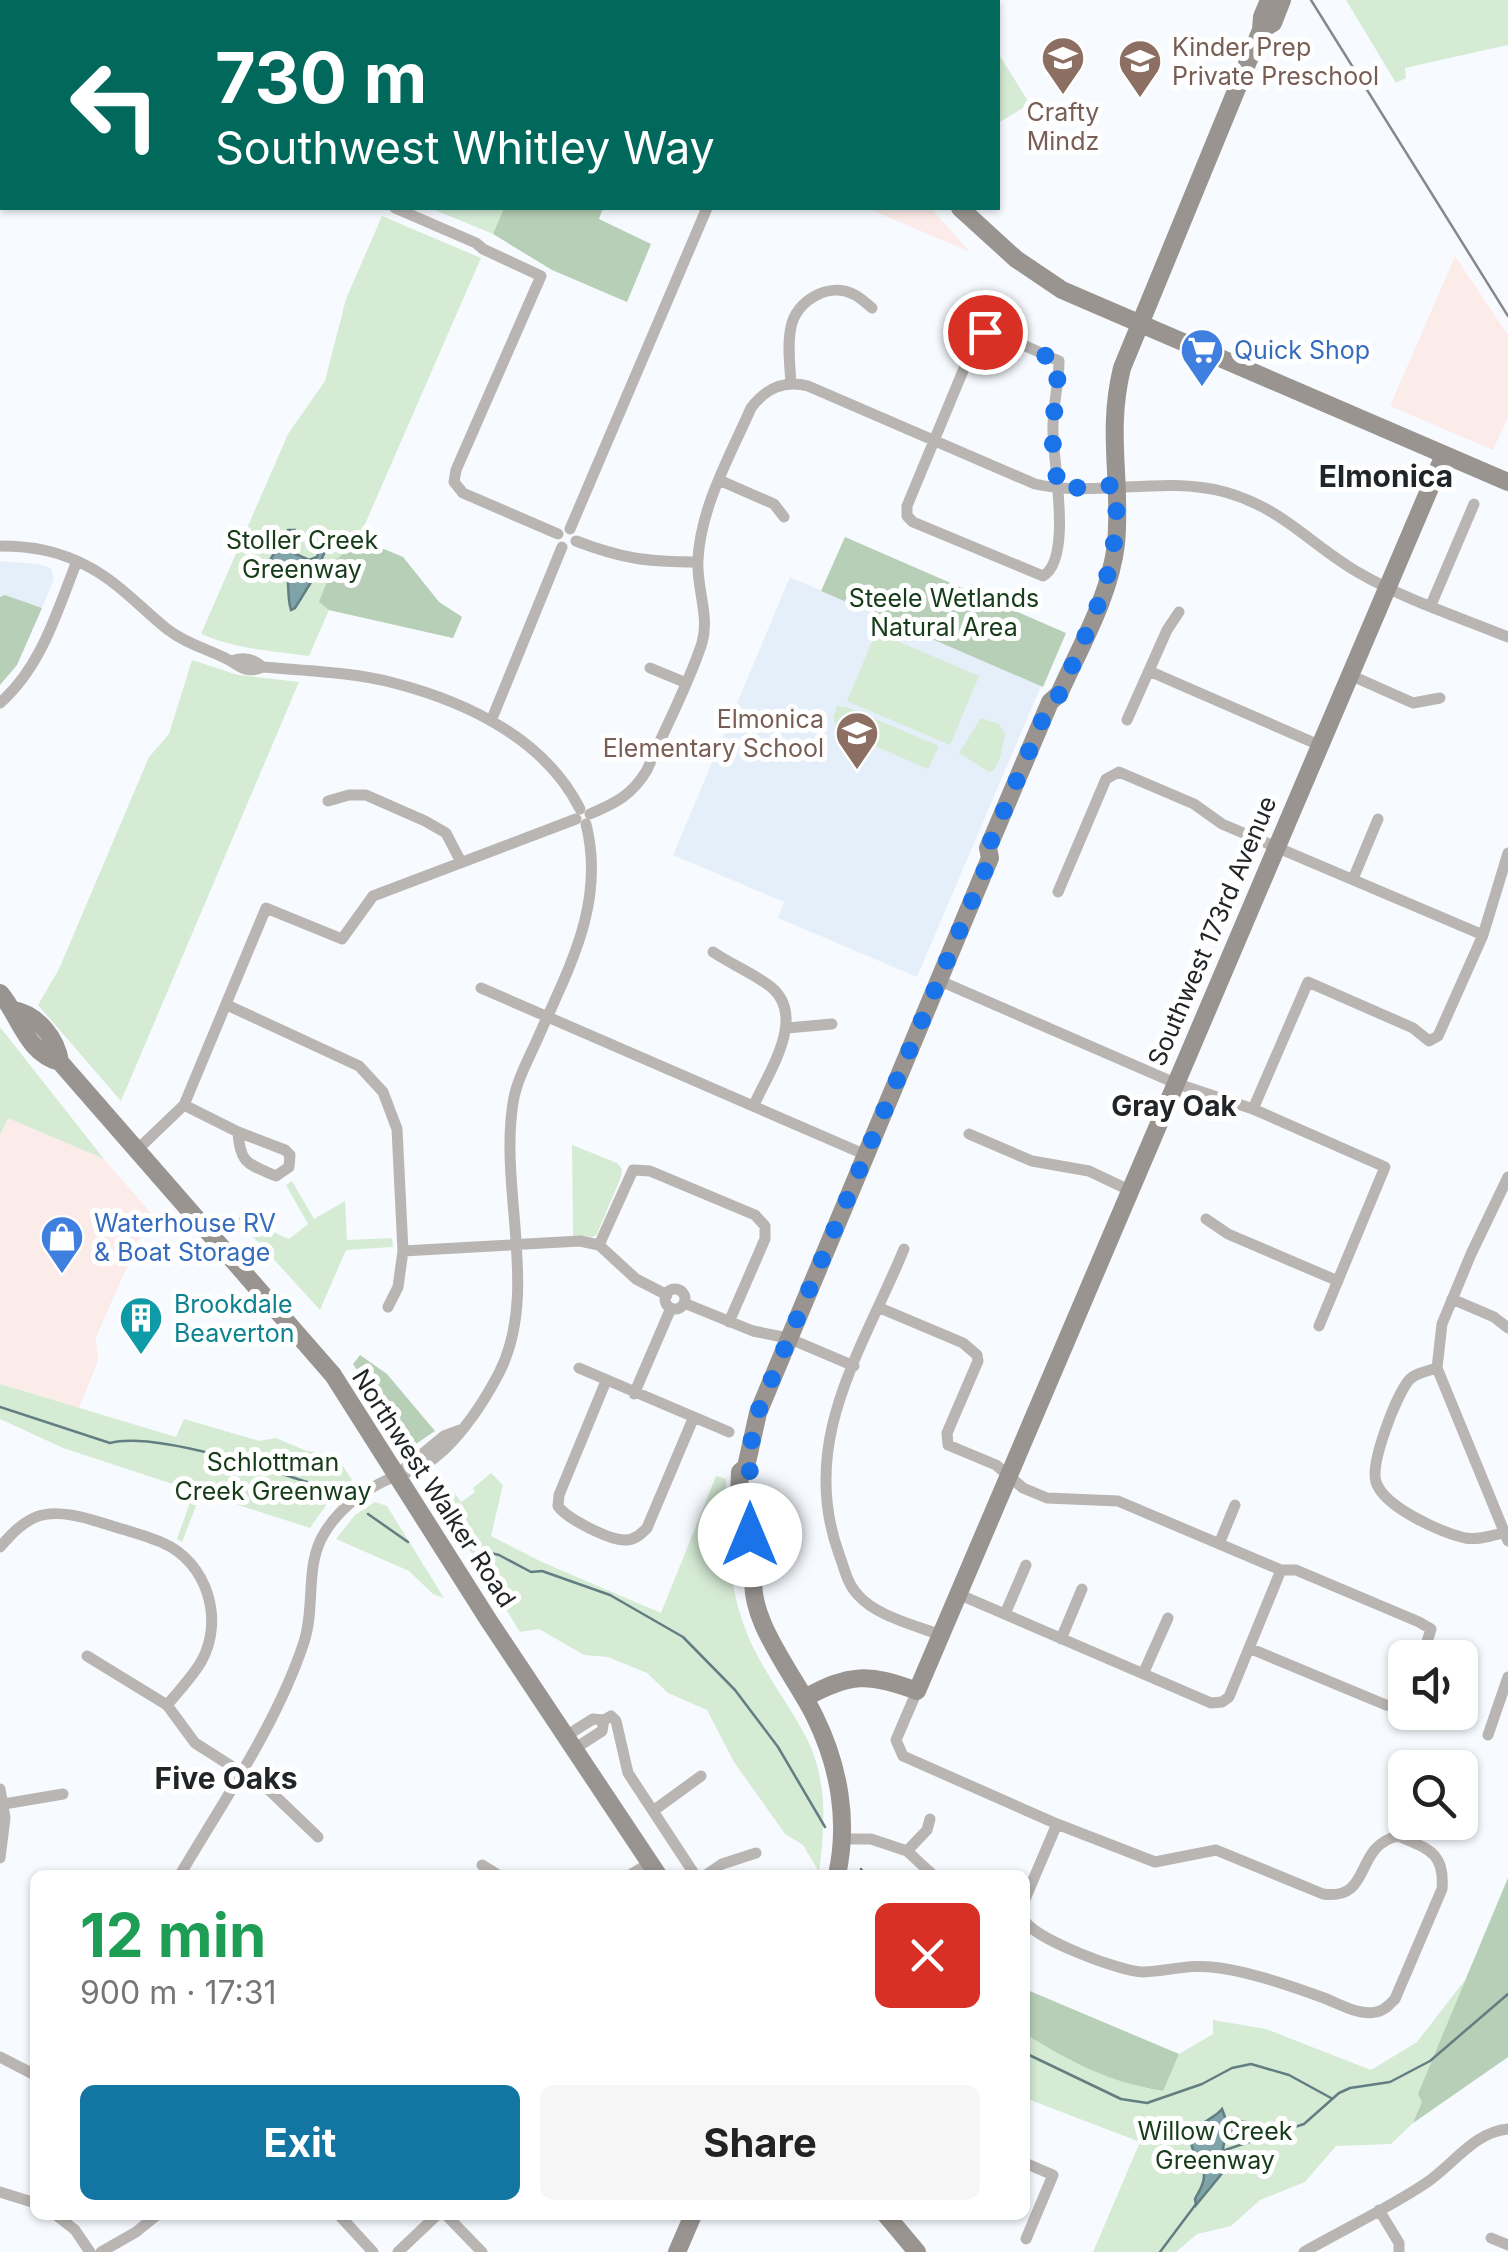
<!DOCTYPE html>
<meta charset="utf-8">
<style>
:root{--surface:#fff;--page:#f6f6f6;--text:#222;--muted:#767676;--accent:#1275a2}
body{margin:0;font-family:Inter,sans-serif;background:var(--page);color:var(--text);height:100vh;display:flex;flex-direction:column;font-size:38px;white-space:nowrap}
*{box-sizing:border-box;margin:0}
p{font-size:32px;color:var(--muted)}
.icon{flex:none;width:55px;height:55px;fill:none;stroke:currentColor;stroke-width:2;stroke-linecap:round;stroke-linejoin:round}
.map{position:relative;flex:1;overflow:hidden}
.drawer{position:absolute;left:30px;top:1870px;width:1000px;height:350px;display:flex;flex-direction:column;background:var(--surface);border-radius:15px;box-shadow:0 2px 8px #0004}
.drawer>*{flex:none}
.guide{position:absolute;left:0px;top:0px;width:1000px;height:210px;box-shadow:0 2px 8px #0004;background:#00695c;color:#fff;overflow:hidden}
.tools{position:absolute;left:1388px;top:1640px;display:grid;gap:20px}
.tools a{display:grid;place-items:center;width:90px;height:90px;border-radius:15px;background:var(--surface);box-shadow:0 2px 8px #0004;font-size:50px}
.pin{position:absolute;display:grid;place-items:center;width:85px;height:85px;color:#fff;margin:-42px;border:5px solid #fff;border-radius:50%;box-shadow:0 2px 10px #0007}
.me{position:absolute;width:110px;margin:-55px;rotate:0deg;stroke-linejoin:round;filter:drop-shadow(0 0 8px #0008)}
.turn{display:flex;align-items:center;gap:35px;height:210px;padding:0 50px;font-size:45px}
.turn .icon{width:130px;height:130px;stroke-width:2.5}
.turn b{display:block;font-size:70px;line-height:85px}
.round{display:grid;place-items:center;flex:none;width:105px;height:105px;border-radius:15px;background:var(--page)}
.overview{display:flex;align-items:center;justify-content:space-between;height:170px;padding:0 50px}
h1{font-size:60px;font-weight:700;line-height:75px;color:#1e9e55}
.button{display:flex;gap:20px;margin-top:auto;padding:20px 50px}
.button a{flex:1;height:115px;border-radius:15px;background:var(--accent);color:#fff;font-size:40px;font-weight:700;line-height:115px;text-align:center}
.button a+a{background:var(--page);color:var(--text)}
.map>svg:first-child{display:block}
.commercial{fill:#fcece9}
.built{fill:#e5eff9}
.green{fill:#d5ebd4}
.forest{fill:#b7cfb7}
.water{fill:#7ea4a9;stroke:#627e82;stroke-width:2.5}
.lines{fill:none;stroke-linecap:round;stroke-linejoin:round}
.stream{stroke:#627e82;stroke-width:2.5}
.street{stroke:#b9b5b3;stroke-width:11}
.secondary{stroke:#999490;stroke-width:18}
.tram{stroke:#86898c;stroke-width:2.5}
.route{stroke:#1a73e8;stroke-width:18;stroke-dasharray:0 32.4}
.labels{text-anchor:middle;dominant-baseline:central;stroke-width:10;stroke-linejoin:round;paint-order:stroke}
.education-label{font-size:25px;fill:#785e54;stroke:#fff;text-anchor:start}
.shop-label{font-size:25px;fill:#366cbe;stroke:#fff;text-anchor:start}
.park-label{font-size:25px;fill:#173c19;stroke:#fff}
.street-label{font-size:25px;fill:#222527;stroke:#fff}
.culture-label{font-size:25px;fill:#0d838f;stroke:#fff;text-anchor:start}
.neighbourhood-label{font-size:28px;font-weight:bold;fill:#222527;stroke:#fff}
.quarter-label{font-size:30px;font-weight:bold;fill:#222527;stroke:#fff}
</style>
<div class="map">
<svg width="1508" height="2252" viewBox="0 0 1508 2252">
<rect width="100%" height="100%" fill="#f7fbff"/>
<!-- commercial -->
<path class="commercial" d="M867 208H931L970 252Z
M1455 256 1508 335V417L1493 450 1390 406Z
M8 1118 104 1159 151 1213 96 1337 98 1361 79 1408 0 1384V1135Z"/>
<!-- built -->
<path class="built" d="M0 561 38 564 51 568 54 579 42 608 5 595 0 597Z
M790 577 1041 686 917 977 778 918 784 902 673 855Z"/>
<!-- green -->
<path class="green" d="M1346 0H1508V45L1405 68 1406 78 1396 83Z
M998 53 1030 104 998 123Z
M430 208H504L493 234Z
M382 216 481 258 359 538 403 557 439 602 462 617 453 638 329 610 309 656C271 651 236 649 201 634L288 434 325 381 346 299Z
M876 632 979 676 950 745 847 701Z
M192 660 238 675 299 682 121 1101 38 1005 59 969 149 757 169 734Z
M837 706 847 707 939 746 928 769 854 737 846 755 834 737 839 734 833 718Z
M981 718 999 724 1005 734 1000 758 994 770 989 772 959 753Z
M0 1027 104 1159 8 1118 0 1135Z
M572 1145 617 1163 622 1169 621 1177 597 1234 593 1237 573 1236Z
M292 1181 314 1219 345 1201 347 1240 392 1238 393 1247 346 1250 320 1310 246 1229 235 1227 239 1217 289 1239 308 1224 286 1185Z
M0 1384 176 1437 184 1419 259 1441 276 1438 307 1451 335 1454 352 1480 329 1501 310 1528 201 1493 182 1542 177 1539 194 1491 63 1448 0 1419Z
M491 1473 503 1485 491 1536 542 1562 661 1613 716 1476 726 1479C725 1538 728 1597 755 1651 770 1681 791 1708 806 1737 828 1779 825 1827 819 1872L803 1845 785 1834 734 1762 707 1710 668 1693 647 1673 608 1657 584 1655 539 1629 520 1632 437 1497 451 1488 461 1502 475 1492 473 1488Z
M375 1502 387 1506 444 1598 433 1594 409 1571 336 1539 355 1515Z
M1508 1878V2057L1413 2123 1391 2144 1336 2146 1305 2182 1260 2200 1231 2226 1197 2234 1176 2252H1093L1140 2142 1025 2098V2034C1072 2061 1107 2082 1162 2091L1179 2054 1213 2034V2020L1266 2029 1371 2070 1417 2042 1465 1980Z"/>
<!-- forest -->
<path class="forest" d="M504 208H603L599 219 651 244 627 302 552 270 493 234Z
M845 537 1066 633 1043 687 821 591Z
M359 539 403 557 439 602 462 617 453 638 329 610 319 602 335 561Z
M5 595 42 608 17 665 0 685V597Z
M360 1355 387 1374 435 1431 413 1446 404 1444 353 1364Z
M1508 1878V2057L1413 2123 1422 2102 1418 2094Z
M1025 1989 1179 2054 1163 2091C1107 2082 1072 2062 1025 2034Z"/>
<!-- water -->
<path class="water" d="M288 530H294L288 540 289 551 309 560 317 557 322 539 328 538 329 541 315 576 295 608 291 610C286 594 291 581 284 565L270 560Z
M1222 2109 1226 2120 1245 2122 1236 2134 1225 2139 1222 2153 1226 2159 1224 2171 1196 2205 1195 2199C1199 2191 1204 2185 1204 2176 1204 2159 1182 2148 1196 2130 1203 2120 1215 2118 1222 2109Z"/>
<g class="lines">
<!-- stream -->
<path class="stream" d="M0 1407 110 1443C158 1430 289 1476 340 1493
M368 1514 408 1542
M469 1548 499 1555 531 1572 542 1571 610 1595 683 1637 735 1690 778 1747 825 1827
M861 1869 865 1875
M1025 2053 1121 2099 1147 2103 1202 2084 1232 2068 1251 2064 1289 2075 1331 2098
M1222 2151 1304 2124 1339 2093 1350 2088 1390 2082 1430 2061 1508 1994
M1160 2252 1196 2204"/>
<!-- street -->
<path class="street" d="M307 2 308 0
M0 83 2 82
M395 208 476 243 483 249 541 276 456 470 454 482 463 493 558 534
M985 332H994L1059 361C1059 385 1052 408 1053 432 1053 463 1073 559 1043 576L913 522 907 516V506L977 337Z
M791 384C790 366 787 345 791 327 796 301 828 282 853 294 860 297 867 304 872 308
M719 480 774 504 784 517
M570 529 707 208
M576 541C623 559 648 562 698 562
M0 546C32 546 60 551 89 567 119 583 141 608 167 629 186 644 208 649 229 660 241 667 247 674 263 667 306 671 352 672 394 683 467 702 545 739 580 809
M1431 605 1474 504
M232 661C243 657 254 659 263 667
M650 668 684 682
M1149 671 1319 745
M1350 675 1413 703 1440 698
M0 703C42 666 57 611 77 561
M1127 720 1167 630 1179 612
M491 721 562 547
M328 801 349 795H366L425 821 446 833 461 862
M590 814C616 803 632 795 647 770 665 728 688 686 702 643 710 615 696 588 698 559 701 506 730 456 751 408 766 388 784 380 808 386L1035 484C1097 498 1162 475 1225 492 1285 509 1310 545 1361 574 1406 600 1459 617 1508 637
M1353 879 1378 819
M1058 892 1106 779 1119 772 1194 804 1222 824 1483 935
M713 952C731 964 750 972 767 984 810 1013 769 1071 754 1105
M938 980 1175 1083 1253 1109 1385 1167 1319 1326
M481 988 866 1155
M227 1005 359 1066 383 1092 397 1129 403 1251 398 1287 388 1307
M787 1028 832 1024
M184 1105 238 1132 285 1150 290 1155 289 1167 276 1176C248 1164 240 1164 238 1132
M1253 1109 1308 982 1413 1028 1429 1041 1438 1036 1483 935 1508 853
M969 1134 1032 1161 1089 1171 1129 1190
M137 1150 184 1105 266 908 342 939 373 896 576 819
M1508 1177 1471 1254 1442 1324 1437 1368 1508 1541
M1206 1219 1228 1234 1338 1281
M599 1245 633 1170 650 1171 755 1215 765 1226V1239L729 1322
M904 1249C862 1351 798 1441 839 1554 844 1567 847 1584 858 1595 876 1616 915 1625 940 1635
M403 1251 580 1241 599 1245 636 1279 667 1295
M665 1299a10 10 0 1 1 20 0a10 10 0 1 1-20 0Z
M1452 1299 1494 1317 1508 1328
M684 1303 753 1331 788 1338 854 1366
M880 1308 963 1343 977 1355 978 1361 947 1433 948 1445 996 1465 1023 1488 1047 1498 1118 1501 1281 1570H1296L1419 1622 1431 1629 1422 1658
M579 1368 729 1432
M1437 1368C1428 1371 1415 1373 1409 1380 1396 1396 1370 1463 1376 1482 1384 1507 1440 1532 1465 1538 1478 1540 1491 1536 1503 1533
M606 1381 559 1495 558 1506C567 1519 609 1540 625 1540 635 1540 641 1534 647 1528L693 1419
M634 1394 671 1308
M399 1473 444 1436 460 1430
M1219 1544 1235 1505
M0 1547C10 1536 21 1523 36 1517 58 1508 90 1519 112 1526 128 1531 147 1536 163 1543 207 1562 225 1620 201 1662 192 1677 179 1691 167 1705
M958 1594 1211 1703 1222 1702 1229 1697 1281 1570
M1005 1614 1026 1565
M1061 1639 1082 1589
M1249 1648 1386 1705 1399 1707 1405 1697
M87 1656 167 1705 195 1743 269 1790 318 1837
M1143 1674 1168 1618
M917 1691 896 1740 903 1756 1057 1824
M1488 1735 1508 1677
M566 1736 593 1719 604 1720 611 1716 616 1721 628 1773 695 1875
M574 1749 602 1731 604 1720
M0 1789 5 1818 0 1858
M4 1804 63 1794
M653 1811 701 1776
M842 1839H871L907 1851 927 1830 930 1819
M907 1851 933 1875
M482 1865 498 1875
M180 1875C224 1800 277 1724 304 1642 316 1605 304 1565 325 1532 341 1506 368 1487 396 1476 402 1473 410 1472 417 1469 451 1453 482 1406 499 1373 540 1293 499 1190 513 1103 516 1082 528 1060 537 1040 568 969 606 904 586 824
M630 1875 650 1863
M706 1875 722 1864 756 1853
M1025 1899 1057 1824 1155 1862 1216 1850 1323 1894C1373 1901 1353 1846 1398 1836 1428 1849 1445 1852 1442 1889L1395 1999C1389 2005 1384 2011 1376 2012 1359 2016 1340 2004 1324 1998 1292 1986 1254 1973 1220 1968 1192 1963 1170 1971 1143 1972 1121 1972 1035 1939 1025 1921
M0 2057 35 2075
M1025 2163 1053 2175 1026 2239
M0 2192 35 2203
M1379 2210 1399 2243V2252
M56 2215 75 2230 90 2252
M339 2215 373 2252
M446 2215 482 2252
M1491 2238 1508 2245
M101 2252 136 2232 157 2215
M398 2252 437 2215
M1304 2252C1344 2229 1387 2209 1426 2183 1453 2165 1474 2132 1508 2129"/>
<!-- secondary -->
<path class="secondary" d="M372 0 378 2
M852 0 853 2
M1261 30 1273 23 1282 0
M960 208 1016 259 1062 290 1508 482
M0 993C20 1016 26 1053 60 1062L333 1375 489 1621 658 1875
M14 1010C37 1014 57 1039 60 1062
M755 1570C743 1615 796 1677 815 1717 839 1766 849 1821 837 1875
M752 1580 744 1574 738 1521 740 1472 746 1467 758 1413 990 858 988 848 1050 702 1059 694C1080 647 1110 596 1116 544 1122 481 1106 433 1122 368L1261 30 1262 17 1269 0
M805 1698C850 1673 869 1673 917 1691L1444 455
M886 2215 917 2252
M677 2252 693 2215"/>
<!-- tram -->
<path class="tram" d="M1311 0 1508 316"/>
</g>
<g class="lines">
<!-- route -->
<path class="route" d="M750 1535 752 1474 746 1466 758 1412 990 858 988 848 1050 702 1060 694C1092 618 1121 571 1116 485L1058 489 1052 436 1059 362 994 332H985"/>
</g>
<!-- icons -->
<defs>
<g id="school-pin" transform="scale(2.25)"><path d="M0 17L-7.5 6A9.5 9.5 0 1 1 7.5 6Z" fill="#8d6e63" stroke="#fff"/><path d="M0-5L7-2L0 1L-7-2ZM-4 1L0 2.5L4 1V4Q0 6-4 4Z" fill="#fff"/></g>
<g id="supermarket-pin" transform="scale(2.25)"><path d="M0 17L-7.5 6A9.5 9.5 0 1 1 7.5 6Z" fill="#3f7fe0" stroke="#fff"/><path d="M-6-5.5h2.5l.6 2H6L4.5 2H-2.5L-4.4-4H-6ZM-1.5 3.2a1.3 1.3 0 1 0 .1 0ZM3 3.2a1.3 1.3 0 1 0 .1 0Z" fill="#fff"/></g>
<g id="shop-pin" transform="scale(2.25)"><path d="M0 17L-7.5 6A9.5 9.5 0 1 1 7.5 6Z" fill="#3f7fe0" stroke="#fff"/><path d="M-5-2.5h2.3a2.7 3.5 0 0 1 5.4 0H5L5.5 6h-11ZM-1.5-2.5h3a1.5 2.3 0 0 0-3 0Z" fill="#fff"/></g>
<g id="building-pin" transform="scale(2.25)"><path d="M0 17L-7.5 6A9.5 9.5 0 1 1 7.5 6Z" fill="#0f9aa8" stroke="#fff"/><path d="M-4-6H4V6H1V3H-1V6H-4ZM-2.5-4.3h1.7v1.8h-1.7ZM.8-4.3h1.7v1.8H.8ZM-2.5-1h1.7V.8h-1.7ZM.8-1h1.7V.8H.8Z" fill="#fff"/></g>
</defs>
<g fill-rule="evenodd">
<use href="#school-pin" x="1063" y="58"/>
<use href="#school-pin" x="1140" y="61"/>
<use href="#supermarket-pin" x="1202" y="350"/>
<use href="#school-pin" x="857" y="733"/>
<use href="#shop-pin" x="62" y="1237"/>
<use href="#building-pin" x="141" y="1318"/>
</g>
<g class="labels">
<!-- education labels -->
<g class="education-label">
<text x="1172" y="47">Kinder Prep<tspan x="1172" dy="29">Private Preschool</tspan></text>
<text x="1063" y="112" text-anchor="middle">Crafty<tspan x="1063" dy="29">Mindz</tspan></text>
<text x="824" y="719" text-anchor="end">Elmonica<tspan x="824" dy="29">Elementary School</tspan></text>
</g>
<!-- shop labels -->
<g class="shop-label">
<text x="1234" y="350">Quick Shop</text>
<text x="94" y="1223">Waterhouse RV<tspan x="94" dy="29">&amp; Boat Storage</tspan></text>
</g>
<!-- park labels -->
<g class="park-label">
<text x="302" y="540">Stoller Creek<tspan x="302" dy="29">Greenway</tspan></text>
<text x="944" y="598">Steele Wetlands<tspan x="944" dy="29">Natural Area</tspan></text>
<text x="273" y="1462">Schlottman<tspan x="273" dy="29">Creek Greenway</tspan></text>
<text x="1215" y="2131">Willow Creek<tspan x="1215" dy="29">Greenway</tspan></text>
</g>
<!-- street labels -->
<g class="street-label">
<text transform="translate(1212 931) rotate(-67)">Southwest 173rd Avenue</text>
<text transform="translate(434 1488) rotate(57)">Northwest Walker Road</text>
</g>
<!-- culture labels -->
<g class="culture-label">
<text x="174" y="1304">Brookdale<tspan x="174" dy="29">Beaverton</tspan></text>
</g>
<!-- neighbourhood labels -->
<g class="neighbourhood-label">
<text x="1174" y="1106">Gray Oak</text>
</g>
<!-- quarter labels -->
<g class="quarter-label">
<text x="1386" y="476">Elmonica</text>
<text x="226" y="1778">Five Oaks</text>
</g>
</g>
</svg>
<div class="tools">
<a><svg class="icon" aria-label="sound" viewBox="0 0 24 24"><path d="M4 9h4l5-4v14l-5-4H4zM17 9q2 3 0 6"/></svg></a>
<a><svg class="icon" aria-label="search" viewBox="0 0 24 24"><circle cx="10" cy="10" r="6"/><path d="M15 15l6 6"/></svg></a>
</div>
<div class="pin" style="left:985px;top:332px;background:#d93025"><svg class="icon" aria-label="arrive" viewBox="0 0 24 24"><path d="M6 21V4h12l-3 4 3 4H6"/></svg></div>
<svg class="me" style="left:750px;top:1535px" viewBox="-20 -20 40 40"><circle r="19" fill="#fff"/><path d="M0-13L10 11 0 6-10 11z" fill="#1a73e8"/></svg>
<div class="guide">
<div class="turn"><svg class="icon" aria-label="left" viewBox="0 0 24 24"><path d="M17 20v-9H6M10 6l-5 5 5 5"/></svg><div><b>730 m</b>Southwest Whitley Way</div></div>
</div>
<section class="drawer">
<div class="overview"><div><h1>12 min</h1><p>900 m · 17:31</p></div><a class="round" style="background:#d93025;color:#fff"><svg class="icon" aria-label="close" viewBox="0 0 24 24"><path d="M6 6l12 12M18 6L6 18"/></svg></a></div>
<div class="button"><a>Exit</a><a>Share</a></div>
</section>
</div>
